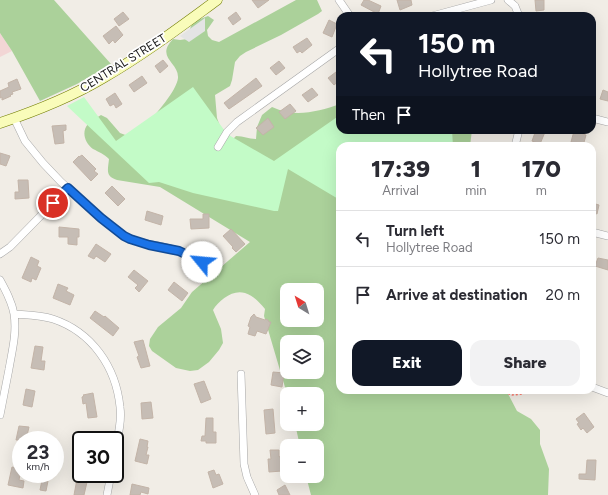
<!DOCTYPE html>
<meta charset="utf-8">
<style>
:root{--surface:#fff;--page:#f2f2f3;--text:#2b2b33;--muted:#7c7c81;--line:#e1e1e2;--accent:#111827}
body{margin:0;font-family:Figtree,sans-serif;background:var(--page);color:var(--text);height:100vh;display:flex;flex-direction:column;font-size:15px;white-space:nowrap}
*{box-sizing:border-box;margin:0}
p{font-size:13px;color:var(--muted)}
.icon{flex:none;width:22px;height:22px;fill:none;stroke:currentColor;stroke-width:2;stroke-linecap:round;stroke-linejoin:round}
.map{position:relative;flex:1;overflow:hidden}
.sheet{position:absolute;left:336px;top:142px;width:260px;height:252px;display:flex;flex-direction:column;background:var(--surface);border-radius:12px;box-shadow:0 4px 16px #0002}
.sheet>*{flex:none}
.hud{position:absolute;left:336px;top:12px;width:260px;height:122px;border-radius:12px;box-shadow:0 4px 16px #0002;background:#111827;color:#fff;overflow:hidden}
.needle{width:26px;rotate:322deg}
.controls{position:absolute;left:280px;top:283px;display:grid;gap:8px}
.controls a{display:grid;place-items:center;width:44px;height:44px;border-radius:8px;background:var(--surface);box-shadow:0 4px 16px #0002;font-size:20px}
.speed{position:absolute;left:12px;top:431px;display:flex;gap:8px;font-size:20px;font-weight:700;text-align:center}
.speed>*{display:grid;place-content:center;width:52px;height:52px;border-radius:50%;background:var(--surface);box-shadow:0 4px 16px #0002;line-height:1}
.speed small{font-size:10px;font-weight:400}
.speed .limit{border:2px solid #111;border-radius:6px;background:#fff;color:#111}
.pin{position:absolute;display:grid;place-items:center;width:34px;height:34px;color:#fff;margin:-17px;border:2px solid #fff;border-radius:50%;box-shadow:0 1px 4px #0007}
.me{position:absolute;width:44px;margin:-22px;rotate:298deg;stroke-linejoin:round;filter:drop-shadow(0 0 3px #0008)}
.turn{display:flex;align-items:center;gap:14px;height:84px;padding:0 16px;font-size:18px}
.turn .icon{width:52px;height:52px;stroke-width:2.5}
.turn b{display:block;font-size:28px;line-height:34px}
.then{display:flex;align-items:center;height:38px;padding:0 16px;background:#0003;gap:8px;font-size:15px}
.eta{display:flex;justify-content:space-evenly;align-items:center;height:68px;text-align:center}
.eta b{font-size:24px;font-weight:800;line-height:28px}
.primary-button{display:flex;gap:8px;margin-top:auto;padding:8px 16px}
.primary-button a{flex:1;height:46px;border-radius:12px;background:var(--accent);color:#fff;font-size:16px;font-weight:800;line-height:46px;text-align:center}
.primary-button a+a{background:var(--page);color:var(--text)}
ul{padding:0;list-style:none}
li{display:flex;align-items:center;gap:12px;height:56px;padding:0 16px;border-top:1px solid var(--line)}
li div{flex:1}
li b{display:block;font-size:15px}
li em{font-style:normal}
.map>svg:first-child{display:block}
.commercial{fill:#f2d6d5}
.forest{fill:#abd19a;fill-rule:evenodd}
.park{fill:#c3fbc7}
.parking{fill:#e4e4e4}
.building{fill:#c6bdb5;stroke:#c3b4a8}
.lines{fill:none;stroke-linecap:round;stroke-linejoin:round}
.minor-casing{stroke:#a7a7a7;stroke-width:8}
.secondary-casing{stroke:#727d02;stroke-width:11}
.path{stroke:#fe776a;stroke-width:1.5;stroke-dasharray:2 2;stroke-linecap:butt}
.minor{stroke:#fff;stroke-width:7}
.secondary{stroke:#f9fcba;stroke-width:10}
.route-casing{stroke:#114b97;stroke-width:10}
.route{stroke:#1a73e8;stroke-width:7}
.labels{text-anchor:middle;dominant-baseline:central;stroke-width:3.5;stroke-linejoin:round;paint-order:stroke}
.street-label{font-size:12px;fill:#202020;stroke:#fff}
</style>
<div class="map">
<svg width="608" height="495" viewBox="0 0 608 495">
<rect width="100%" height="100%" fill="#f1ede6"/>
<!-- commercial -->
<path class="commercial" d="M0 33 12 51 0 57Z"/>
<!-- forest -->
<path class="forest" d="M0 0H54L111 64 77 84 40 101 12 51 0 33Z
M296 0H317L322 11 318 14 281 35 246 52 240 56 235 62 232 80 230 86 215 95 217 118 227 145 236 136C244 136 248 139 256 139L257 127 262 115 272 107C277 109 282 111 287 112 305 115 323 110 340 104V130H472L470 146H340V390H506L517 411 531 419 540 430V444L549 469 548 495H311L306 476H317V446H300L295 424H317V394H287L264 316 265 309C259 302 254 296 245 293 233 289 219 300 213 310L221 329 223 343 219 350 209 362 198 370 190 371 176 368 152 351 149 346 150 339 158 327 181 308 192 292 250 242 160 187 117 180C105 176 108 170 109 159 104 154 99 152 93 149 85 143 81 132 88 124 91 120 97 118 101 115L107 118 120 133 128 136C134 132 141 129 146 124 155 116 177 90 178 78 179 62 155 58 173 39L180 40 187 39 191 26 195 21 208 16 214 20 207 30 208 36 212 40 219 42ZM287 290H317V320H287ZM287 342H317V372H287Z"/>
<!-- park -->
<path class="park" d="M193 87 227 134 274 161 340 115V130H452L453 146H340V200L288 169 278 211H274L193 193 159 182 149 183 67 106 84 97 116 141Z"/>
<!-- parking -->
<path class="parking" d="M205 18V31L189 42 180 36Z"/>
<!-- building -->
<path class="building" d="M252 0H269L258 8Z
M364 0H368L381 6 378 14 361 5Z
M397 0H411L412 5 400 10Z
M535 0H544V10L536 11Z
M123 12 129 19 119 26 114 19Z
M236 12 241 19 233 25 228 18Z
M329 20 337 24 332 37 323 33Z
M116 26 123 35 115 43 113 40 109 44 103 36Z
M307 38 312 45 302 53 300 51 297 53 293 47Z
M163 60 168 66 160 73 155 66Z
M279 61 285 68 276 75 270 68Z
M340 69V80L334 85 328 78Z
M142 76 147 83 134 92 129 85Z
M256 78 262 86 229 109 224 103Z
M17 79 21 89 12 92 13 94 10 95 11 96 2 100V97L0 98V91L9 87 8 83Z
M312 88 318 95 308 102 302 95Z
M603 90 608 92V101L600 99Z
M115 93 122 104 116 108 114 104 110 106 106 99Z
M290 104 296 111 285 119 279 112Z
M268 118 274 127 263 135 256 128Z
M66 125V130L63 131 64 143 55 144 52 126Z
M536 130 545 132 540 144 532 141Z
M574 131 586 135 583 146 571 142Z
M0 153 10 156 6 166 0 164Z
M82 155 96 169 94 171 98 174 91 181 73 162 79 156V157Z
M18 180H28L29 198 15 199V192H19Z
M112 186 125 199 118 206 105 193Z
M592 203 599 205 597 214 592 212Z
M147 211 163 216 161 225 145 220Z
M203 214H209V228L191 229 190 219H203Z
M59 227 79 229V237H77V245L68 244V237H59Z
M231 229 245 244 236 252 232 248 233 247 223 236Z
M96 244 111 254 105 262 96 256 94 259 88 256Z
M31 257 39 261 37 266 41 268 36 280 32 278 31 282 22 278Z
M598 258 608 260V270L595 266Z
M134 270 148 281 139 292 135 288 138 285 128 277Z
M174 282 188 293 182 301 168 290Z
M58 284 68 288 66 291 74 295 70 305 53 298Z
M95 311 104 317 105 316 119 328 113 336 90 318Z
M254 314 256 317 265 320 266 319 268 320 269 322H271L266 334 257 331 255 336 248 334 250 327 248 326 251 317Z
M143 340 150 366 141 368 137 357 139 356 134 342Z
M35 346 43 347 41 361H45L44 370 31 368Z
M273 372 284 373 282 387 271 385Z
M204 381 211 399 201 403 194 384Z
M26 389 35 391 32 407 23 405Z
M93 393 97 417 88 418 86 403 83 404 82 397 84 396 83 395Z
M151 402 153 418 142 419 141 403Z
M273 409 275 433 266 434 264 410Z
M584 413 594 427 587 433 583 428 581 430 577 424 579 423 576 419Z
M206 418H213V432H216V443H206V441H201L202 436H205Z
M19 426 29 427 26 440H16Z
M140 439 148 441 147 447H148L146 455H149L147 464 135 461Z
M270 450H279V457L281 456 282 471 269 472 268 459H271Z
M587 460H596L595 480 579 479V474H586Z
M12 467 21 469 19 480 24 481 23 488 8 485Z
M214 470 216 475 219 474 223 484 213 488 208 472Z
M77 479 87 482 84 495H74Z
M42 480 48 481 46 491 40 490Z
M132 484 149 488 148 494 141 492 140 495H130Z
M285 485 290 495H279L277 490Z"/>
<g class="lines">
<!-- minor casing -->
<g class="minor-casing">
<path id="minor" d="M339 0 350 16
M508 0 515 6 519 16
M432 16 491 0
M14 118 25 141 43 163 61 182 117 231C138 246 156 243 179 251 187 253 195 258 202 262
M592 118 608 122
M515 146 519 130
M218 147 227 132 237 122 340 48
M592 232 608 236
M0 254 10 247 68 188
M0 280C6 291 12 302 14 314 17 333 12 351 9 369 6 385 3 400 0 415
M14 314C27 315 40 315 53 319 92 332 116 367 120 407 122 421 118 436 115 450
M241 374 244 464 247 477 255 495
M592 387 608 393
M107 495 111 474"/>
</g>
<!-- secondary casing -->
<g class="secondary-casing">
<path id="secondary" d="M0 123C36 111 71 97 103 78 143 55 180 27 217 0"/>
</g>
<!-- path -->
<path class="path" d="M501 390 502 391 512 395 523 394"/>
<!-- minor -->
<use href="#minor" class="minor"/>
<!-- secondary -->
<use href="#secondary" class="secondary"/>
</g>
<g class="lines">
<!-- route casing -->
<g class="route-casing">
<path id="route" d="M53 203 68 188 101 218 124 236 130 239 149 245 179 251 202 262"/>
</g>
<!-- route -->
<use href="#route" class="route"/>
</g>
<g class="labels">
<!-- street labels -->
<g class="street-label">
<text transform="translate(123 63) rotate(-32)">CENTRAL STREET</text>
</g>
</g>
</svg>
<div class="controls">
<a><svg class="needle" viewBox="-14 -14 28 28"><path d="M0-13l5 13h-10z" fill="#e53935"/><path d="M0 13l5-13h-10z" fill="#7c7c81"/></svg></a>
<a><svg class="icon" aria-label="layers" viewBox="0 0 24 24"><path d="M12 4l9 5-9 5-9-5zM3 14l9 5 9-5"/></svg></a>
<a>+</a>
<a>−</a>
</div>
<div class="speed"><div>23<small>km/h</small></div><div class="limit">30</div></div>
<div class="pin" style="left:53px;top:203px;background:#d93025"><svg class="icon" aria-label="arrive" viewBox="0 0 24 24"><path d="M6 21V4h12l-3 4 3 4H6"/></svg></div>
<svg class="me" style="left:202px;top:262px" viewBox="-20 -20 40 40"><circle r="19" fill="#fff"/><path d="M0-13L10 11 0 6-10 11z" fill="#1a73e8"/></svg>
<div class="hud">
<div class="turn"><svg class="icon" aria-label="left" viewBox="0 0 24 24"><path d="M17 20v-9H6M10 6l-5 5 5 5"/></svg><div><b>150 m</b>Hollytree Road</div></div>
<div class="then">Then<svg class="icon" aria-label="arrive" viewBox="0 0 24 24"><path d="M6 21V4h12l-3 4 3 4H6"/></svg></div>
</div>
<section class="sheet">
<div class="eta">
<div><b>17:39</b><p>Arrival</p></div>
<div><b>1</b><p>min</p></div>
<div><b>170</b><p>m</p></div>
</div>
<ul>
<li><svg class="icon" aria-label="left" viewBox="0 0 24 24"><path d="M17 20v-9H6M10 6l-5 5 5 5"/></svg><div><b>Turn left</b><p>Hollytree Road</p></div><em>150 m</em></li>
<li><svg class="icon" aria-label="arrive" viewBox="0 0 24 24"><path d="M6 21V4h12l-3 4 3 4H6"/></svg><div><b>Arrive at destination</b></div><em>20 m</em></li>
</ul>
<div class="primary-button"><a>Exit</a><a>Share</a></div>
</section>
</div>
